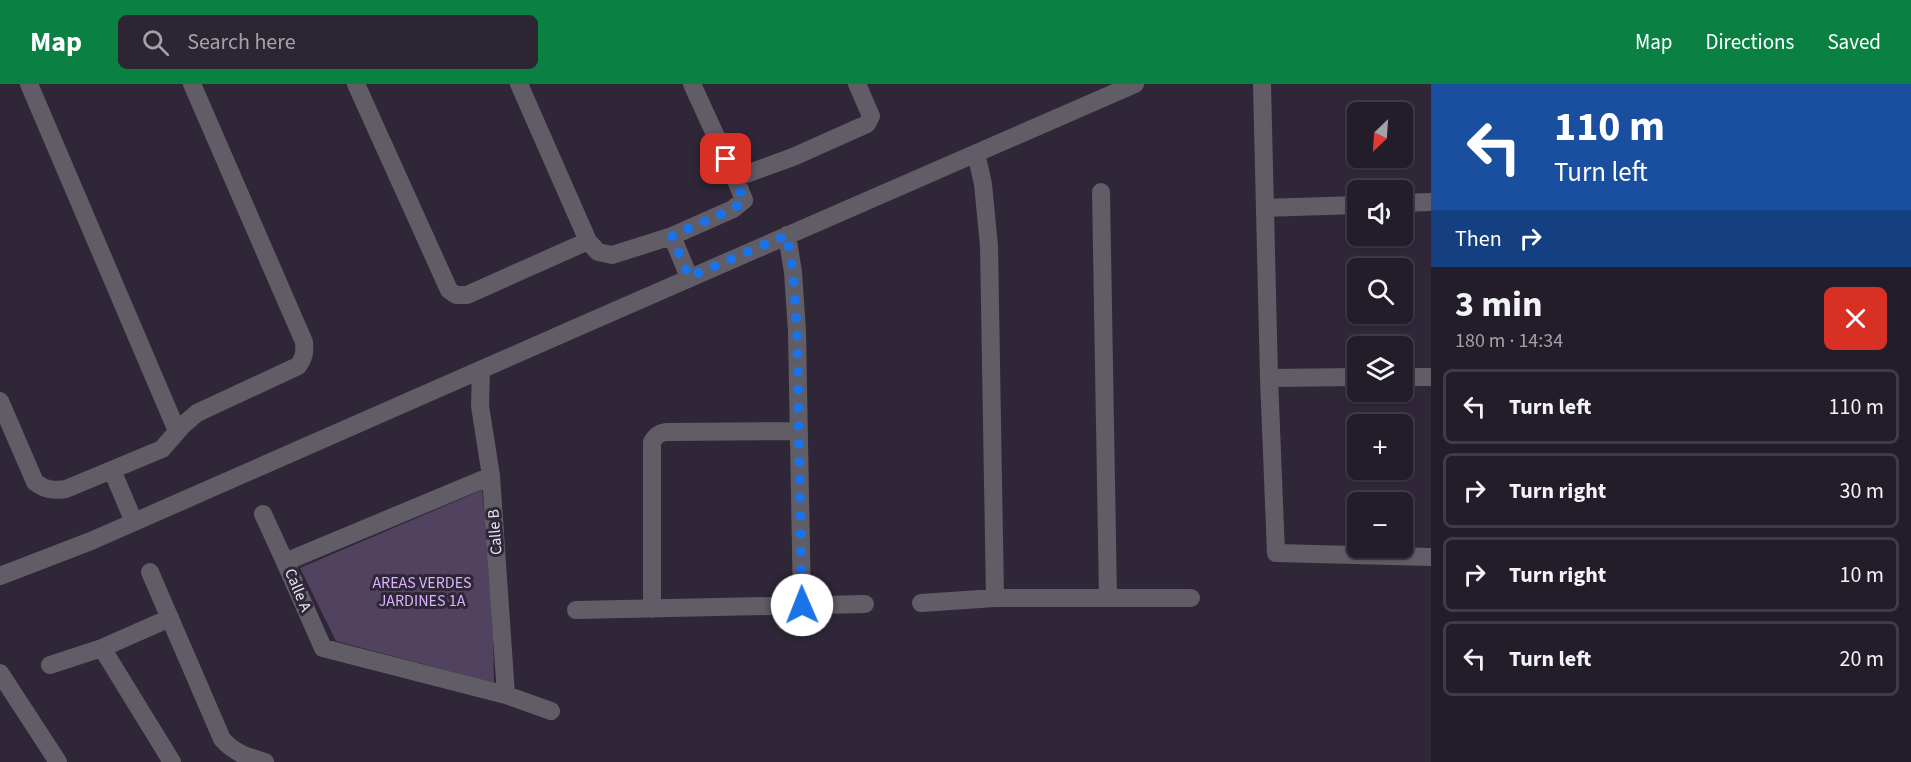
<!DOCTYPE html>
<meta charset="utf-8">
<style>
:root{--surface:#231d2a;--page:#2b2632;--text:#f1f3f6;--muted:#a3a2a8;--line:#403b47;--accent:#0b8043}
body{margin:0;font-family:"Source Sans 3",sans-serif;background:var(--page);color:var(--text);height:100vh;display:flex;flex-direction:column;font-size:22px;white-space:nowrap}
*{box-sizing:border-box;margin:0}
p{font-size:20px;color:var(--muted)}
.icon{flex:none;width:33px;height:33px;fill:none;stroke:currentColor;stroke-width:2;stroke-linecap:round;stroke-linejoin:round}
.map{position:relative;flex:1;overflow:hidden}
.details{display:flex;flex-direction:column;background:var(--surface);width:480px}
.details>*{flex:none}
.hud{background:#1a4fa0;color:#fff;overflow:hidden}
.needle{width:39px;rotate:205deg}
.controls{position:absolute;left:1347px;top:18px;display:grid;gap:12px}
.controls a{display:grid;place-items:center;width:66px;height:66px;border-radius:9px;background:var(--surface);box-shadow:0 2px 4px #0004,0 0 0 2px var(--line);font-size:30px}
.pin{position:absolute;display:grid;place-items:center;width:51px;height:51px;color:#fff;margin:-26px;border-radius:12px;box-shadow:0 3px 9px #0006}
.me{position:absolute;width:66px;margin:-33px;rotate:359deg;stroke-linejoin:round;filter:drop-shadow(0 0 4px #0008)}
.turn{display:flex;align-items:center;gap:21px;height:126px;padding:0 24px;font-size:27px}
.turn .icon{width:78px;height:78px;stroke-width:2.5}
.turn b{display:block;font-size:42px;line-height:51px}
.then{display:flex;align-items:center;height:57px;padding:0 24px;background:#0003;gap:12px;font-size:22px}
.round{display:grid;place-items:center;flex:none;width:63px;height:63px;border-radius:9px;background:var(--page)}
.head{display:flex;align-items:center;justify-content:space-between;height:102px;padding:0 24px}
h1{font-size:36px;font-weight:700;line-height:45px}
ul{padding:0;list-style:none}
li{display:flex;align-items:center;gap:18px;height:75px;margin:0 12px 9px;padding:0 12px;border:3px solid var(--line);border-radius:9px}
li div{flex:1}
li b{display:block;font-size:22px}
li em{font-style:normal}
header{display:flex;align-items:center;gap:36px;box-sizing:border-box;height:84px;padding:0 30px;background:var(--accent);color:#fff}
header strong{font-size:28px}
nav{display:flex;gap:33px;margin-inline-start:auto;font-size:21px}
.search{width:420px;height:54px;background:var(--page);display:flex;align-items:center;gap:15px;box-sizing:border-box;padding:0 21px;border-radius:9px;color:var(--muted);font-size:22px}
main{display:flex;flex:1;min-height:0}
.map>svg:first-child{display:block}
.green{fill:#51425f}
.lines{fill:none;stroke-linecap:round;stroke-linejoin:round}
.street{stroke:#615d66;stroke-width:18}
.route{stroke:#1a73e8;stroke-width:10;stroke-dasharray:0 18}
.labels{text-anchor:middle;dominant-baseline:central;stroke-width:6;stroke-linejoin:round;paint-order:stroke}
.street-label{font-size:16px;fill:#ebe6f1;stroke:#2f2738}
.park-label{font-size:16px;fill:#d8b4fc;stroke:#2f2738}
</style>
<header>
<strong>Map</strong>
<div class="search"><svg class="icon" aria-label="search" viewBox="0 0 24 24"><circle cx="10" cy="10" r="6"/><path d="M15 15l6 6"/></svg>Search here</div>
<nav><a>Map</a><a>Directions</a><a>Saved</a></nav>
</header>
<main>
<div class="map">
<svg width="1431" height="678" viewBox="0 0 1431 678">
<rect width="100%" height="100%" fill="#2f2738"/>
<!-- green -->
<path class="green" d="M482 406 492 504 494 599 336 557 300 484Z"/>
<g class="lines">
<!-- street -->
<path class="street" d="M29 0 177 347
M356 0 449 206 456 211H467L588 157
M519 0 588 157 598 168 612 171 672 152 733 125 744 116 735 94
M692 0 735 94 793 73 867 40 871 32 857 0
M1262 0 1269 294 1276 469 1431 473
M976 69 983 100 989 162 995 514
M1101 108 1108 514
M1402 119 1431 118
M1266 124 1358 121
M787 151 793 188 797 247 802 521
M672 152 689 193
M481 286 480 322 491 392 506 611
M1402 293H1431
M1269 294 1358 293
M0 317 35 398C45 406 54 407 66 405L162 365 182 342 197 329 298 282C304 274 305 268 304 258L192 0
M112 386 134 438
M491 392 285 478 323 564 506 611 551 627
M263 430 285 478
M150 488 222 655C234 669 248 673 265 678
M0 492 91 457C439 304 786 151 1135 0
M921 519 995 514H1191
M652 525V358C656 351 660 348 668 348L799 347
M576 526 865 520
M102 564 172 678
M50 581 102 564 170 534
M0 589 58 678"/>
</g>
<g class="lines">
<!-- route -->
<path class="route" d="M726 75 744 116 733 125 672 152 689 193 787 151 793 188 797 247 802 521"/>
</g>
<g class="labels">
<!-- street labels -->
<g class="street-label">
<text transform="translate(495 448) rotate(-94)">Calle B</text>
<text transform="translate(298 506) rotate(67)">Calle A</text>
</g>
<!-- park labels -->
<g class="park-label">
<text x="422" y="499">AREAS VERDES<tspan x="422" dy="18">JARDINES 1A</tspan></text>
</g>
</g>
</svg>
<div class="controls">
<a><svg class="needle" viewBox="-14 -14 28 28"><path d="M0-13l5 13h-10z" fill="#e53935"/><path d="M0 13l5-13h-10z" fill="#a3a2a8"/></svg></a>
<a><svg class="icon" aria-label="sound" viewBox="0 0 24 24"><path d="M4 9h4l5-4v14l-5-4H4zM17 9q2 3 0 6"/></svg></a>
<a><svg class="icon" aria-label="search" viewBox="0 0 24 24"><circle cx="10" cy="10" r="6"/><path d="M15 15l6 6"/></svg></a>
<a><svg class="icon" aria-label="layers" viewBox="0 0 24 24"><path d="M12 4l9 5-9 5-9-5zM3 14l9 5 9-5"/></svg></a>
<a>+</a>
<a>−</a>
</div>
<div class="pin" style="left:726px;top:75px;background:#d93025"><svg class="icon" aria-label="arrive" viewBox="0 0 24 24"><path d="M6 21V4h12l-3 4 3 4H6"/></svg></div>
<svg class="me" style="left:802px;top:521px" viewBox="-20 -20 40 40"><circle r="19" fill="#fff"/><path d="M0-13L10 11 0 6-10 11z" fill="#1a73e8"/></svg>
</div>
<section class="details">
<div class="hud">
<div class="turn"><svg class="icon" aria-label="left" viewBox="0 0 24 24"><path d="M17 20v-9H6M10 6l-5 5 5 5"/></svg><div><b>110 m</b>Turn left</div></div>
<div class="then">Then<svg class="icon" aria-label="right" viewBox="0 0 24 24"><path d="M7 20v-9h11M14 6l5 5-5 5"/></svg></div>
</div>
<div class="head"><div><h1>3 min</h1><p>180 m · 14:34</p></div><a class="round" style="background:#d93025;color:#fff"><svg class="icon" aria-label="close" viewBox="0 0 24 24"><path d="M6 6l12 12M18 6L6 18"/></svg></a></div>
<ul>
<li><svg class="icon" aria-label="left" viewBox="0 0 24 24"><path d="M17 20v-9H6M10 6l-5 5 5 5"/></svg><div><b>Turn left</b></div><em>110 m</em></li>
<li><svg class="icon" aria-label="right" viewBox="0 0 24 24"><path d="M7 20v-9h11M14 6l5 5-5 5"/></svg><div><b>Turn right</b></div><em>30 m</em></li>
<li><svg class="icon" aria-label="right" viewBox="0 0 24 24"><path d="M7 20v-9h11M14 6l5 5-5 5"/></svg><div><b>Turn right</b></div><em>10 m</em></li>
<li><svg class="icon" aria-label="left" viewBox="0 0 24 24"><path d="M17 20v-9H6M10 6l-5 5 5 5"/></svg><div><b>Turn left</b></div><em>20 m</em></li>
</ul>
</section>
</main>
